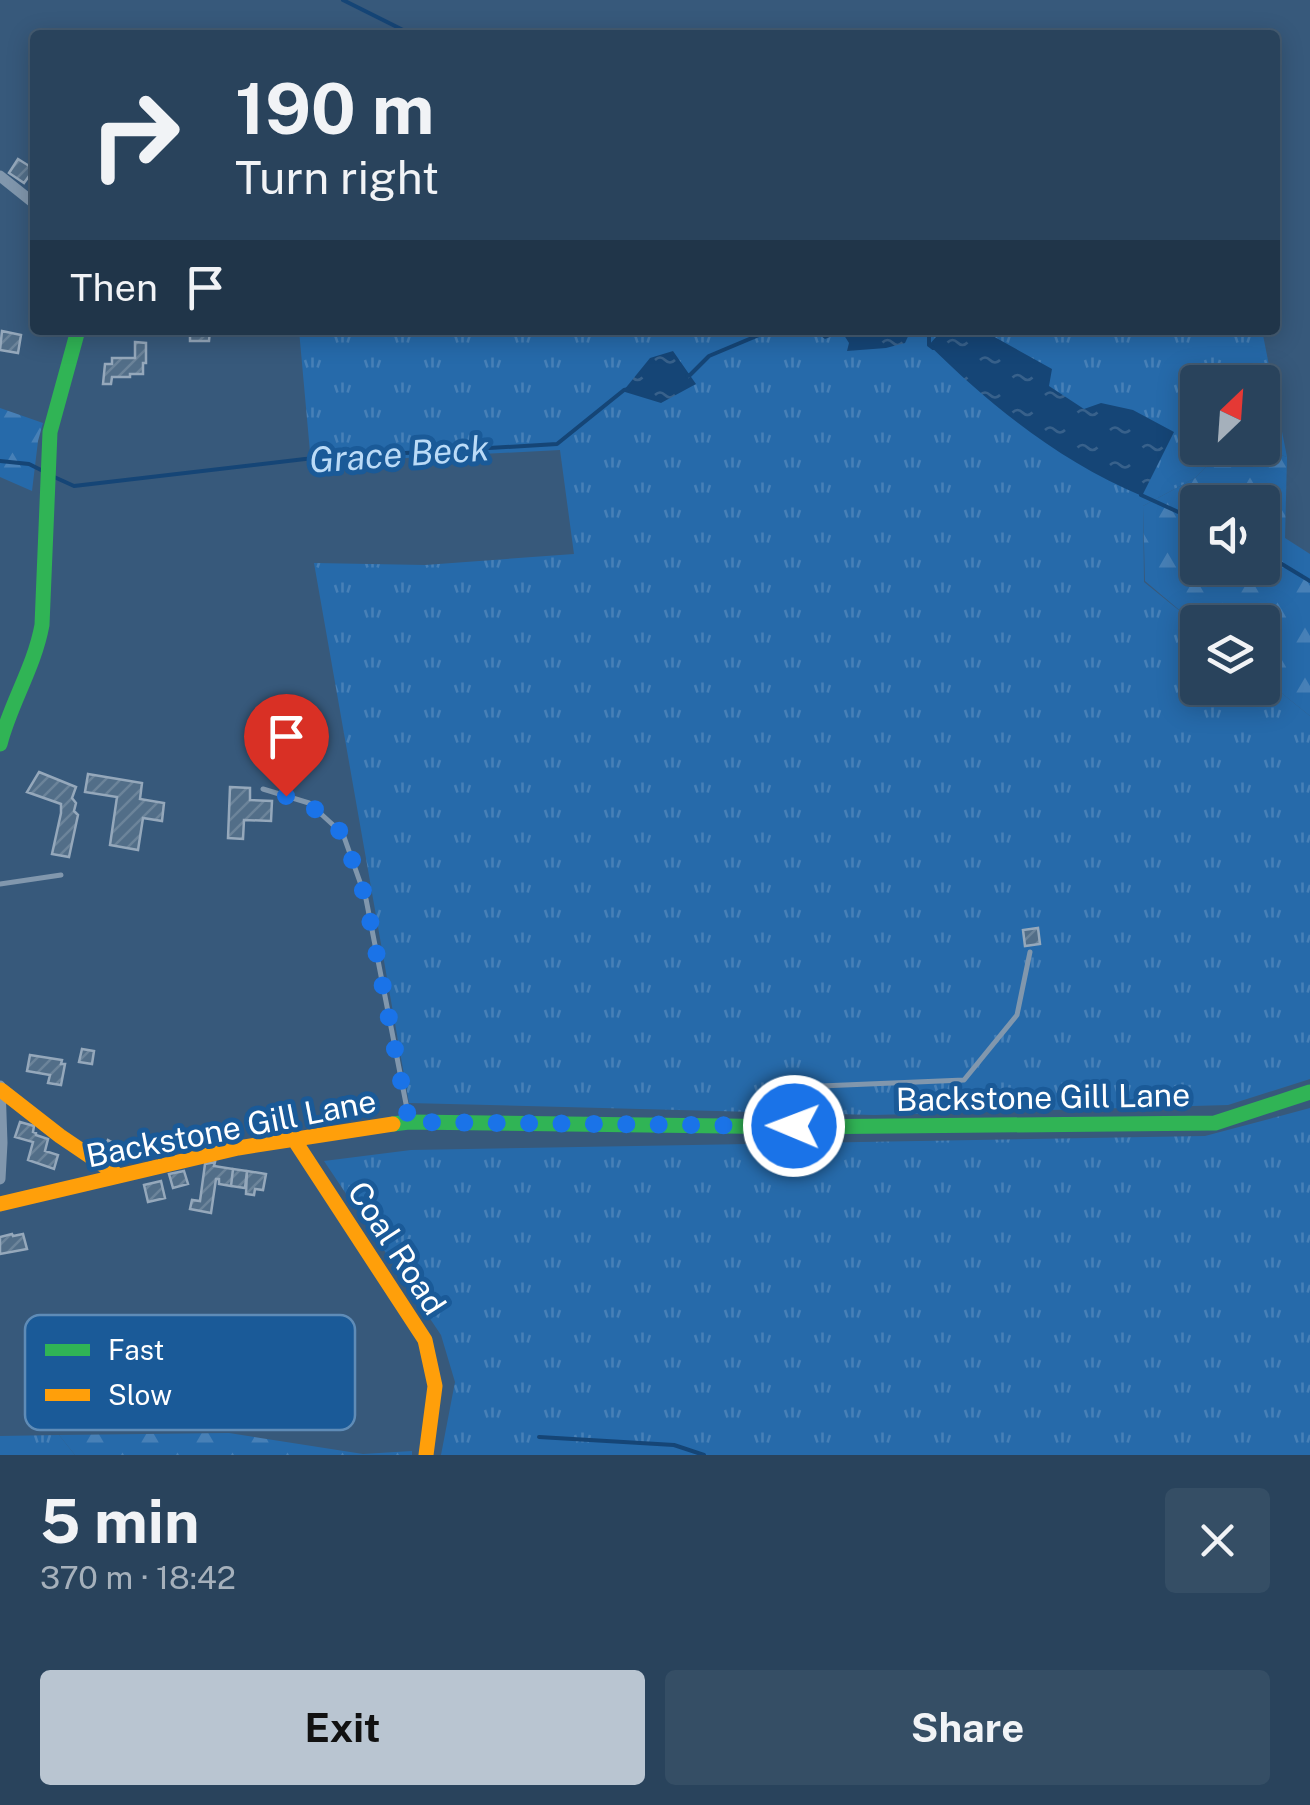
<!DOCTYPE html>
<meta charset="utf-8">
<style>
:root{--surface:#29435c;--page:#354e65;--text:#f1f3f6;--muted:#a5b0bb;--line:#455c72;--accent:#b9c5d1}
body{margin:0;font-family:"Public Sans",sans-serif;background:var(--page);color:var(--text);height:100vh;display:flex;flex-direction:column;font-size:38px;white-space:nowrap}
*{box-sizing:border-box;margin:0}
p{font-size:32px;color:var(--muted)}
.icon{flex:none;width:55px;height:55px;fill:none;stroke:currentColor;stroke-width:2;stroke-linecap:round;stroke-linejoin:round}
.map{position:relative;height:1455px;overflow:hidden}
.side{display:flex;flex-direction:column;background:var(--surface);flex:1}
.side>*{flex:none}
.banner{position:absolute;left:30px;top:30px;width:1250px;height:305px;border-radius:10px;box-shadow:0 5px 25px #0003,0 0 0 2px var(--line);background:#29435c;color:var(--text);overflow:hidden}
.needle{width:65px;rotate:25deg}
.buttons{position:absolute;left:1180px;top:365px;display:grid;gap:20px}
.buttons a{display:grid;place-items:center;width:100px;height:100px;border-radius:10px;background:var(--surface);box-shadow:0 5px 25px #0003,0 0 0 2px var(--line);font-size:50px}
.pin{position:absolute;display:grid;place-items:center;width:85px;height:85px;color:#fff;margin:-102px -42px;border-radius:50% 50% 50% 0;rotate:-45deg;box-shadow:0 0 10px #0007}
.pin .icon{rotate:45deg}
.me{position:absolute;width:110px;margin:-55px;rotate:271deg;stroke-linejoin:round;filter:drop-shadow(0 0 8px #0008)}
.turn{display:flex;align-items:center;gap:35px;height:210px;padding:0 40px;font-size:45px}
.turn .icon{width:130px;height:130px;stroke-width:2.5}
.turn b{display:block;font-size:70px;line-height:85px}
.then{display:flex;align-items:center;height:95px;padding:0 40px;background:#0003;gap:20px;font-size:38px}
.round{display:grid;place-items:center;flex:none;width:105px;height:105px;border-radius:10px;background:var(--page)}
.summary{display:flex;align-items:center;justify-content:space-between;height:170px;padding:0 40px}
h1{font-size:60px;font-weight:700;line-height:75px}
.button{display:flex;gap:20px;margin-top:auto;padding:20px 40px}
.button a{flex:1;height:115px;border-radius:10px;background:var(--accent);color:#111;font-size:40px;font-weight:700;line-height:115px;text-align:center}
.button a+a{background:var(--page);color:var(--text)}
.map>svg:first-child{display:block}
.grass{fill:url(#grass-tufts)}
.forest{fill:url(#forest-firs);fill-rule:evenodd}
.water{fill:url(#water-ripples)}
.lines{fill:none;stroke-linecap:round;stroke-linejoin:round}
.stream{stroke:#154576;stroke-width:4}
.building{fill:url(#building-hatch);stroke:#95a8bb;stroke-width:2.5}
.lane{stroke:#8197ad;stroke-width:5}
.street{stroke:#8197ad;stroke-width:11}
.fast{stroke:#30b455;stroke-width:15}
.slow{stroke:#ff9f0a;stroke-width:15}
.route{stroke:#1a73e8;stroke-width:18;stroke-dasharray:0 32.4}
.labels{text-anchor:middle;dominant-baseline:central;stroke-width:10;stroke-linejoin:round;paint-order:stroke}
.street-label{font-size:32px;fill:#fff;stroke:#1a5a98}
.water-label{font-size:35px;font-style:italic;fill:#bbdbf7;stroke:#1a5a98}
.key{fill:#1a5a98;stroke:#5f8cb7;stroke-width:2.5}
.key-label{font-size:28px;fill:#fff}
</style>
<div class="map">
<svg width="1310" height="1455" viewBox="0 0 1310 1455">
<defs>
<pattern id="grass-tufts" width="24" height="20" patternUnits="userSpaceOnUse" patternTransform="scale(2.5)"><rect width="24" height="20" fill="#266aaa"/><path d="M3 7l-1-3M5 7V3M7 7l1-3M15 17l-1-3M17 17v-4M19 17l1-3" fill="none" stroke="#4780b7"/></pattern>
<pattern id="forest-firs" width="22" height="20" patternUnits="userSpaceOnUse" patternTransform="scale(2.5)"><rect width="22" height="20" fill="#266aaa"/><path d="M5 1l3.5 6h-7zM16 11l3.5 6h-7z" fill="#4780b7"/></pattern>
<pattern id="water-ripples" width="26" height="14" patternUnits="userSpaceOnUse" patternTransform="scale(2.5)"><rect width="26" height="14" fill="#154576"/><path d="M2 4q2-2 4 0t4 0M15 11q2-2 4 0t4 0" fill="none" stroke="#38618b"/></pattern>
<pattern id="building-hatch" width="6" height="6" patternUnits="userSpaceOnUse" patternTransform="scale(2.5)"><rect width="6" height="6" fill="#526e88"/><path d="M-1 1l2-2M0 6l6-6M5 7l2-2" fill="none" stroke="#6c849a"/></pattern>
</defs>
<rect width="100%" height="100%" fill="#37597b"/>
<!-- grass -->
<path class="grass" d="M299 330H1262L1287 457 1261 448 1262 382H1198V448H1225L1195 478 1143 506 1144 582 1197 625 1198 688H1262L1263 678 1310 716V1079L1228 1105 874 1115 409 1103 314 563 425 565 574 554 560 450 311 463Z
M1310 1108V1455H441L455 1382 441 1335 324 1161 411 1150 1205 1136Z
M59 1435 75 1455H0V1436Z"/>
<!-- forest -->
<path class="forest" d="M0 408 43 423 38 441 32 491 0 477Z
M1225 448H1261L1287 457 1285 538 1310 554V716L1263 678 1262 622H1198L1197 625 1145 581 1143 506 1195 478ZM1198 502H1262V568H1198Z
M229 1433 363 1454 412 1451V1455H75L59 1435Z"/>
<!-- water -->
<path class="water" d="M813 330H911L905 343 886 348 847 351 849 343 842 332 825 339Z
M942 330H982L1052 369 1049 386 1084 409 1101 403 1133 410 1174 432 1142 496C1061 462 992 407 929 345Z
M673 351 696 384 661 403 625 392 624 390 650 358Z"/>
<g class="lines">
<!-- stream -->
<path class="stream" d="M343 0 413 35
M929 330V345L933 348
M687 376 690 375 709 356 771 330
M0 461 29 464 43 471
M52 476 74 486 305 459 557 444 624 390 629 389
M1141 495 1198 521
M1262 552 1310 581
M539 1437 674 1445 704 1455"/>
</g>
<!-- building -->
<path class="building" d="M18 159 34 169 24 183 9 173Z
M190 330H210L209 341H190Z
M2 331 21 335 18 353 0 350Z
M135 342 146 343V363H143V374H130V377H112L111 384H103L105 364H112V358H135Z
M39 772 76 787 72 798 76 803 74 811 78 815 69 857 52 854 61 813V804L27 792Z
M88 774 142 783 140 799 164 803 162 821 143 818 138 850 110 845 117 797 85 792Z
M230 787 250 788V800L272 801 271 821 244 820 243 839 228 838Z
M1038 928 1040 944 1025 946 1023 930Z
M82 1049 94 1051 92 1064 79 1062Z
M30 1055 62 1060 61 1064H65L61 1085 48 1083 50 1075 27 1071Z
M20 1122 34 1126 33 1132 36 1133V1135L48 1139 45 1151 58 1155 54 1169 28 1160 33 1142 15 1137Z
M108 1140 134 1154 131 1159 104 1148Z
M215 1162 214 1166 233 1169 231 1186 219 1184V1179H216L211 1213 190 1209 192 1200 200 1201 205 1164Z
M233 1169 247 1171 245 1188 231 1186Z
M184 1171 188 1184 173 1188 169 1174Z
M247 1171 266 1174 263 1190 255 1189 254 1195 246 1194Z
M161 1181 165 1198 148 1202 144 1185Z
M12 1234 13 1236 23 1234 27 1249 0 1254V1237Z"/>
<g class="lines">
<!-- lane -->
<path class="lane" d="M263 789 309 803 343 834 366 899 409 1119
M0 884 61 875
M794 1124 797 1087 964 1080 1017 1015 1030 952"/>
<!-- street -->
<path class="street" d="M0 176 35 204
M0 1086 2 1143 0 1179"/>
<!-- fast -->
<path class="fast" d="M0 744C11 702 34 668 42 625L50 432 78 330
M393 1124 409 1122 794 1127 1215 1123 1310 1092"/>
<!-- slow -->
<path class="slow" d="M1 1090 60 1136 119 1176
M293 1138 425 1340 435 1386 426 1455
M0 1204 238 1148 393 1124"/>
</g>
<g class="lines">
<!-- route -->
<path class="route" d="M286 796 308 803 343 834 366 899 409 1122 794 1126"/>
</g>
<g class="labels">
<!-- street labels -->
<g class="street-label">
<text transform="translate(1043 1097) rotate(-1)">Backstone Gill Lane</text>
<text transform="translate(231 1128) rotate(-11)">Backstone Gill Lane</text>
<text transform="translate(397 1248) rotate(57)">Coal Road</text>
</g>
<!-- water labels -->
<g class="water-label">
<text transform="translate(399 454) rotate(-4)">Grace Beck</text>
</g>
</g>
<!-- legend -->
<rect x="25" y="1315" width="330" height="115" rx="15" class="key"/>
<rect x="45" y="1344" width="45" height="12" fill="#30b455"/>
<rect x="45" y="1389" width="45" height="12" fill="#ff9f0a"/>
<g class="key-label">
<text x="108" y="1360">Fast</text>
<text x="108" y="1405">Slow</text>
</g>
</svg>
<div class="buttons">
<a><svg class="needle" viewBox="-14 -14 28 28"><path d="M0-13l5 13h-10z" fill="#e53935"/><path d="M0 13l5-13h-10z" fill="#a5b0bb"/></svg></a>
<a><svg class="icon" aria-label="sound" viewBox="0 0 24 24"><path d="M4 9h4l5-4v14l-5-4H4zM17 9q2 3 0 6"/></svg></a>
<a><svg class="icon" aria-label="layers" viewBox="0 0 24 24"><path d="M12 4l9 5-9 5-9-5zM3 14l9 5 9-5"/></svg></a>
</div>
<div class="pin" style="left:286px;top:796px;background:#d93025"><svg class="icon" aria-label="arrive" viewBox="0 0 24 24"><path d="M6 21V4h12l-3 4 3 4H6"/></svg></div>
<svg class="me" style="left:794px;top:1126px" viewBox="-20 -20 40 40"><circle r="17" fill="#1a73e8" stroke="#fff" stroke-width="3"/><path d="M0-11L8 9 0 5-8 9z" fill="#fff"/></svg>
<div class="banner">
<div class="turn"><svg class="icon" aria-label="right" viewBox="0 0 24 24"><path d="M7 20v-9h11M14 6l5 5-5 5"/></svg><div><b>190 m</b>Turn right</div></div>
<div class="then">Then<svg class="icon" aria-label="arrive" viewBox="0 0 24 24"><path d="M6 21V4h12l-3 4 3 4H6"/></svg></div>
</div>
</div>
<section class="side">
<div class="summary"><div><h1>5 min</h1><p>370 m · 18:42</p></div><a class="round"><svg class="icon" aria-label="close" viewBox="0 0 24 24"><path d="M6 6l12 12M18 6L6 18"/></svg></a></div>
<div class="button"><a>Exit</a><a>Share</a></div>
</section>
